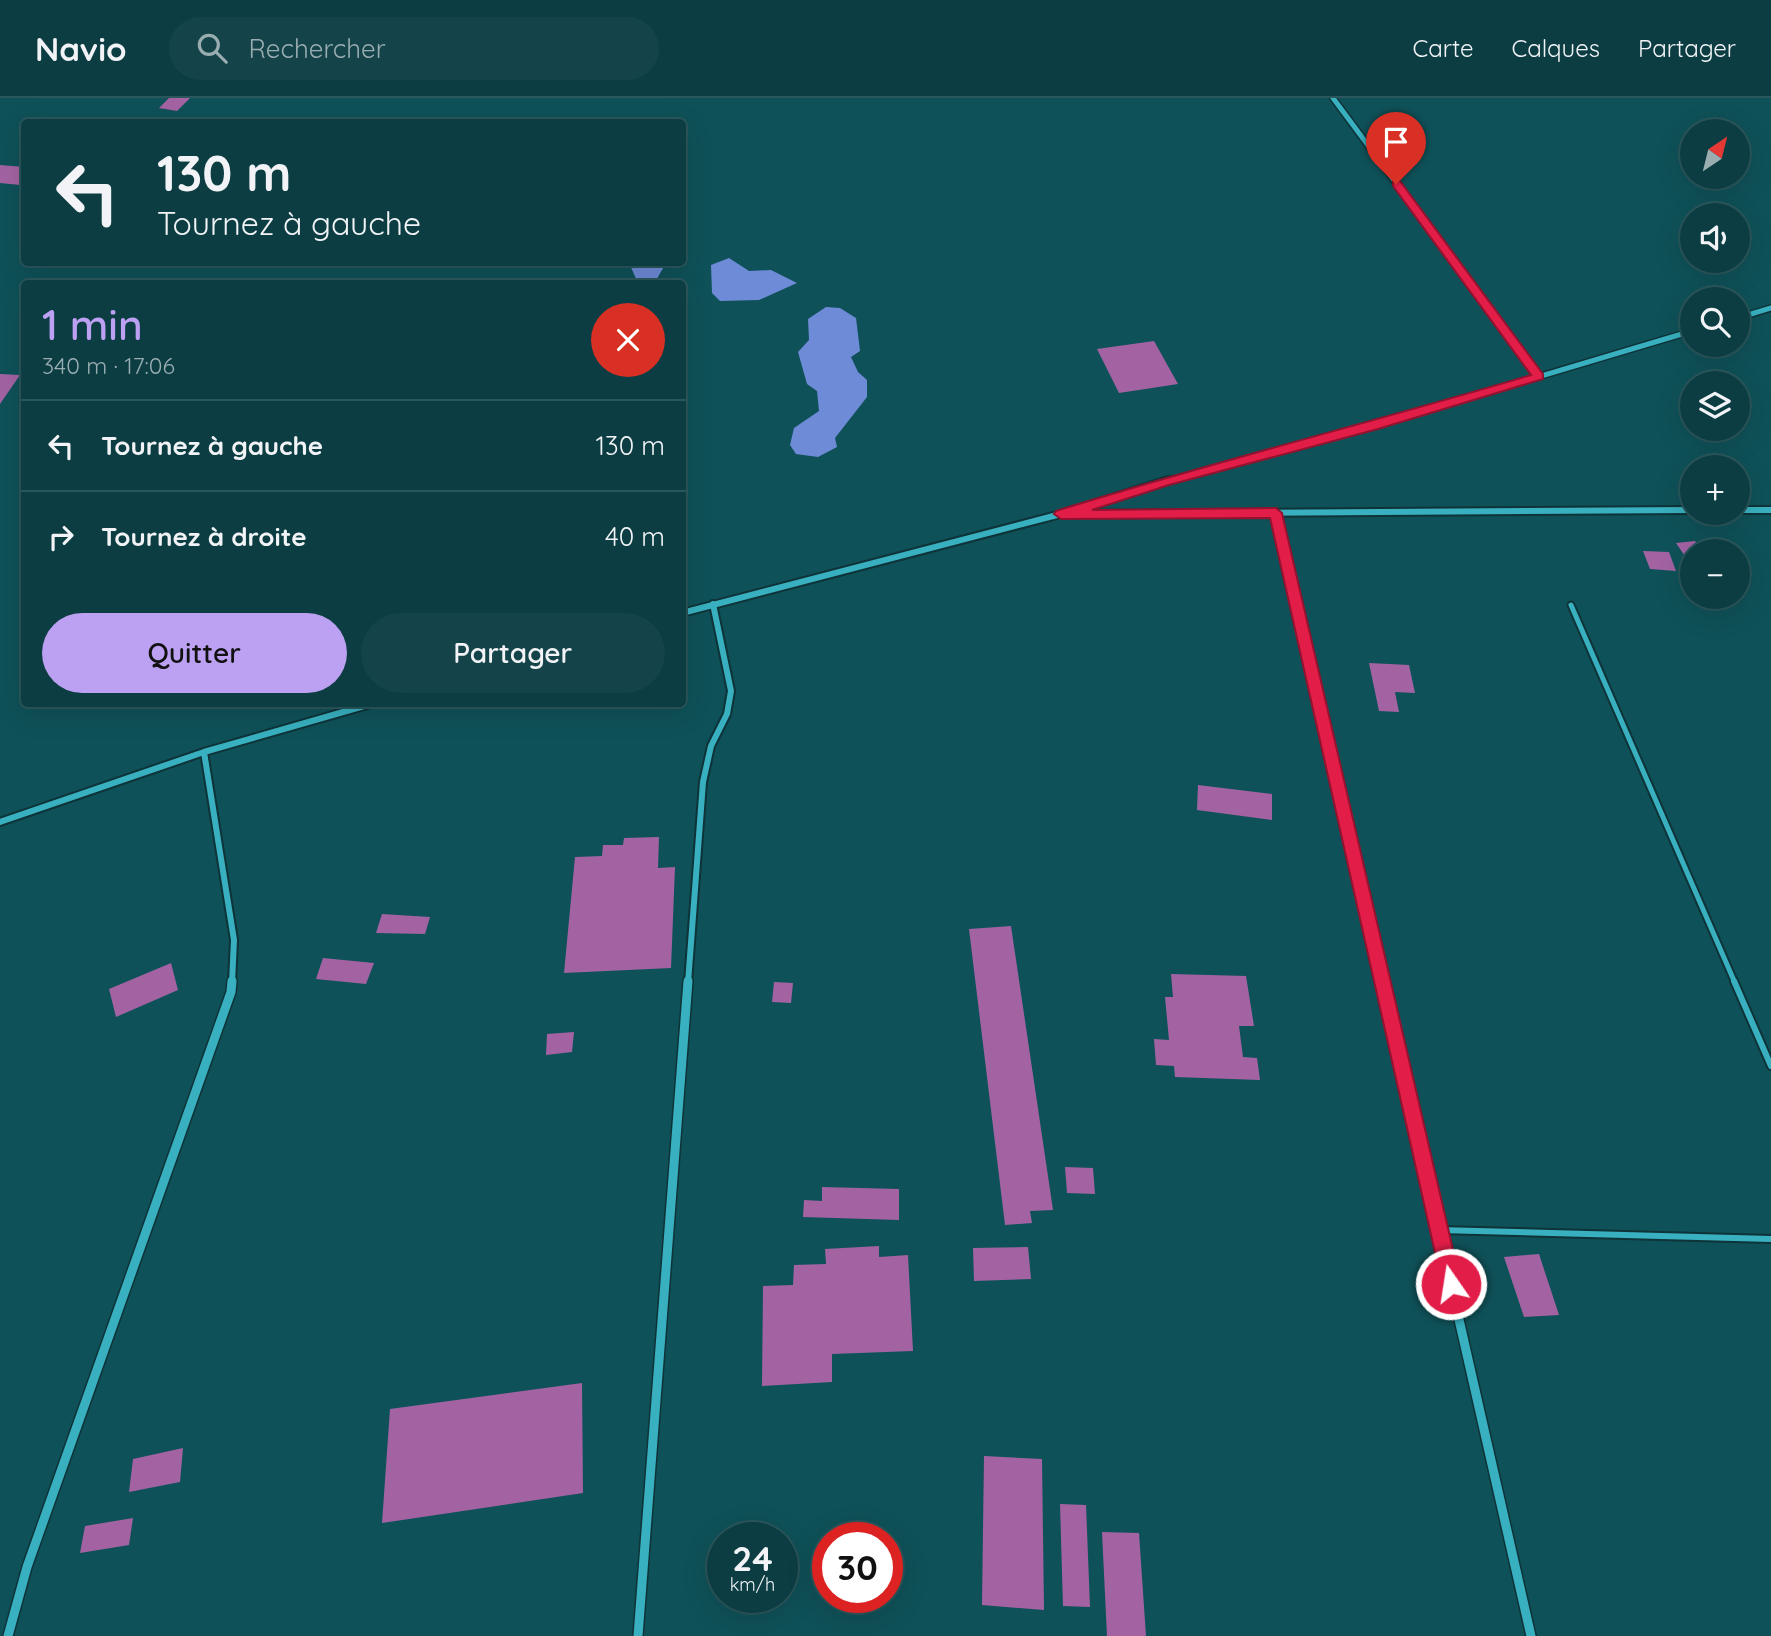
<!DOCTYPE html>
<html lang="fr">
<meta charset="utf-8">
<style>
:root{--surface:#0b3d42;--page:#144449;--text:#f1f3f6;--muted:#9aaeb2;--line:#2b565b;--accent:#bca0f2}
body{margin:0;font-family:Quicksand,sans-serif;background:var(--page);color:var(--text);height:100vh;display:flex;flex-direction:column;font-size:26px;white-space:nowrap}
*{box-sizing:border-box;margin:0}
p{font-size:23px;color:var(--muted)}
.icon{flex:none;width:38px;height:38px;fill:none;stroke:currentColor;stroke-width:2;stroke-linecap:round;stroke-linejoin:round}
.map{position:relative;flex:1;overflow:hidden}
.panel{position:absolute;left:21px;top:182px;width:665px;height:427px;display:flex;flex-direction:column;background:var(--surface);border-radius:7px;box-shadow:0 7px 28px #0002,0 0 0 2px var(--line)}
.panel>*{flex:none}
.hud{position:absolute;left:21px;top:21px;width:665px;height:147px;border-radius:7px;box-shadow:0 7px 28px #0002,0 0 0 2px var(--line);background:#0b3d42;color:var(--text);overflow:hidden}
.needle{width:46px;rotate:35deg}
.controls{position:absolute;left:1680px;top:21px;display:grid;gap:14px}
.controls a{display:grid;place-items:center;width:70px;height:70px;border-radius:50%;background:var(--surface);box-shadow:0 7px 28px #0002,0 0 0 2px var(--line);font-size:35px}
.speed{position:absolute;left:707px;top:1424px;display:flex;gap:14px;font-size:35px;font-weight:700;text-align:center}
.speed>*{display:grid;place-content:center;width:91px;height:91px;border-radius:50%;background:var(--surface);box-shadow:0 7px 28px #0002,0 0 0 2px var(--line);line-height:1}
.speed small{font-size:18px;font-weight:400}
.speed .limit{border:10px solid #d22;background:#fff;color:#111}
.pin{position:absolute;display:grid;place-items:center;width:60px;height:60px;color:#fff;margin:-72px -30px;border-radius:50% 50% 50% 0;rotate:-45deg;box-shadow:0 0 7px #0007}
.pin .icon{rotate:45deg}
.me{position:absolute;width:77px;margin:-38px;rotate:347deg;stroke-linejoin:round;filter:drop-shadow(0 0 5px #0008)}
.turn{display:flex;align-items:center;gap:24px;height:147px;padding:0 21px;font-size:32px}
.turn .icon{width:91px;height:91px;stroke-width:2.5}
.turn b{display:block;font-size:49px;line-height:60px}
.round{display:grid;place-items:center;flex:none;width:74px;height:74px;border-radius:37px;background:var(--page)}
.overview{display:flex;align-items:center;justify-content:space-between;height:119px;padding:0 21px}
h1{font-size:42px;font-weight:600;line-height:52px;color:var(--accent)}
.button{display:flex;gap:14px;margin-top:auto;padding:14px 21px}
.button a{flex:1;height:80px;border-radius:42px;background:var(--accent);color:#111;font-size:28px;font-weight:600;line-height:80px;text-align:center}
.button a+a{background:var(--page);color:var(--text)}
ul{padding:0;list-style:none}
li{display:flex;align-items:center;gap:21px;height:91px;padding:0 21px;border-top:2px solid var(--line)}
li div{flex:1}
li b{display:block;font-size:26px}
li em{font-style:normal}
header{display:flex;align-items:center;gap:42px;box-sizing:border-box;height:98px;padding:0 35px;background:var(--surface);border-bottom:2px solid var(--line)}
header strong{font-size:33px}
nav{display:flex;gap:38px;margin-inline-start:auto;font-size:24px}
.search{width:490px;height:63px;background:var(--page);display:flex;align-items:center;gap:18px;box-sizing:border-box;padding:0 24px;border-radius:38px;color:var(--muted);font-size:26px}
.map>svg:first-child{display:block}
.water{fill:#6e8bd7}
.building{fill:#a363a3}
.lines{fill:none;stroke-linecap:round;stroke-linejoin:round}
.lane-far1-casing{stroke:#0e3338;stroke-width:9}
.lane-casing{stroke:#0e3338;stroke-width:10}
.street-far2-casing{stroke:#0e3338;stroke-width:8}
.street-far1-casing{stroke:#0e3338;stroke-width:10}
.street-casing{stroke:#0e3338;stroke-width:12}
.lane-far1{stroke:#38b0bf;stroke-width:5}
.lane{stroke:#38b0bf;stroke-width:6}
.street-far2{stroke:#38b0bf;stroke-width:5}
.street-far1{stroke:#38b0bf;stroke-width:6}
.street{stroke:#38b0bf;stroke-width:9}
.route{fill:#e11d48;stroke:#92132f;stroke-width:2}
</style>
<header>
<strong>Navio</strong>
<div class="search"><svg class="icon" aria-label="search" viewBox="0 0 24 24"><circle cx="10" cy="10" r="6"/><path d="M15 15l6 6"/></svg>Rechercher</div>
<nav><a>Carte</a><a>Calques</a><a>Partager</a></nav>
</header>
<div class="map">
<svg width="1771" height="1538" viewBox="0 0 1771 1538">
<rect width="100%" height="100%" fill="#0f5158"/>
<!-- water -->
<path class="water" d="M729 160 749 173 771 172 797 185 759 202 720 203 712 195 711 167Z
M629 165H666L654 186 638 185Z
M826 209 840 210 856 220 860 253 851 259 858 274 867 282V299L835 340 837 349 818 359 796 356 790 347 794 330 819 313 817 293 807 286 798 254 809 242 808 221Z"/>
<!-- building -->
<path class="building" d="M169 0H190L177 13 159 10Z
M0 67 24 69V81L20 87 0 85Z
M1154 243 1178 286 1119 295 1097 251Z
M0 276 20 277 0 306Z
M1695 443 1702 453H1692V464H1689L1676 445Z
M1643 453 1669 454 1676 473 1650 471Z
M1369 565 1409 567 1415 595 1395 594 1399 614 1379 613Z
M1198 687 1272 696V722L1197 712Z
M659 739 658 770 675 769 671 870 564 875 575 759 602 758 603 747H623L624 740Z
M382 816 430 819 425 836 376 835Z
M1011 828 1053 1112 1030 1113 1032 1125 1005 1127 969 831Z
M323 860 374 865 366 886 316 881Z
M171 865 178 892 116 919 109 891Z
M1171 876 1246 878 1254 928H1239L1243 959 1257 960 1260 982 1175 979 1174 968 1156 967 1154 941 1169 942 1165 899H1173Z
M774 884 793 885 791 905 772 904Z
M574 934 572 954 546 957 547 936Z
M1065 1069 1093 1070 1095 1096 1067 1095Z
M822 1089 899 1091V1122L803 1119 804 1102 822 1103Z
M879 1148V1159L908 1157 913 1253 832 1256V1284L762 1288 763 1188 793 1187 794 1167 826 1166 825 1151Z
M1028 1149 1031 1181 974 1183 973 1150Z
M1539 1156 1559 1217 1524 1219 1504 1159Z
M582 1285 583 1395 382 1425 390 1311Z
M183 1350 180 1384 129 1394 133 1361Z
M984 1358 1042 1361 1044 1512 982 1507Z
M1060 1406 1086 1407 1090 1509 1063 1508Z
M133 1420 129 1447 80 1455 85 1428Z
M1102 1434 1139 1435 1146 1538H1107Z"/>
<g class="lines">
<!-- lane-far1 casing -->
<g class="lane-far1-casing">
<path id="lane-far1" d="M1571 507 1735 885"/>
</g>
<!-- lane casing -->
<g class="lane-casing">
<path id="lane" d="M1734 883 1771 968
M1439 1132 1771 1141"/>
</g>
<!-- street-far2 casing -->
<g class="street-far2-casing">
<path id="street-far2" d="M1333 0 1539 278
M1738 220 1771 210
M1162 384 1373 328 1692 233"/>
</g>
<!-- street-far1 casing -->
<g class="street-far1-casing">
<path id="street-far1" d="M1738 412H1771
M1068 414 1168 382
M1276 415 1383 885
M682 515 1061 416 1692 412
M204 654 234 842 232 885
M0 724 204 654 371 606
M688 885 703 684 711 648 727 616 731 593 713 506"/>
</g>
<!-- street casing -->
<g class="street-casing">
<path id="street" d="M1382 883 1531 1538
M8 1538 27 1469 231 894 232 883
M638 1538 688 883"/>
</g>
<!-- lane-far1 -->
<use href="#lane-far1" class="lane-far1"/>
<!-- lane -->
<use href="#lane" class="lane"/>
<!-- street-far2 -->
<use href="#street-far2" class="street-far2"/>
<!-- street-far1 -->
<use href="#street-far1" class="street-far1"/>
<!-- street -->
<use href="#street" class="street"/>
</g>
<!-- route -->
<path class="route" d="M1393 83H1400L1543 276V281L1378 331 1169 387 1092 412 1276 410 1282 415 1461 1186 1458 1193 1451 1196 1444 1193 1442 1186 1270 420 1061 421 1054 416 1056 413C1213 364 1373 324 1531 277L1393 88Z"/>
</svg>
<div class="controls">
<a><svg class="needle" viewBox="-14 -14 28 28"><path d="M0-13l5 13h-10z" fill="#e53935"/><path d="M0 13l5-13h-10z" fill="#9aaeb2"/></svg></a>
<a><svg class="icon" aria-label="sound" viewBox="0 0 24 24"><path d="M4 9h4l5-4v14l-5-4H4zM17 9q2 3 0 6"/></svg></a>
<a><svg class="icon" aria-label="search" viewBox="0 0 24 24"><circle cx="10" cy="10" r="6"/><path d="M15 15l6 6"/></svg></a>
<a><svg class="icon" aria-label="layers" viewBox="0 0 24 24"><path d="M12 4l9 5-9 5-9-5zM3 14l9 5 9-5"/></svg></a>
<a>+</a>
<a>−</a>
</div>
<div class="speed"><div>24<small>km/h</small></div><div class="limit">30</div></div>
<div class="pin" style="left:1396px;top:86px;background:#d93025"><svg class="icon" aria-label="arrive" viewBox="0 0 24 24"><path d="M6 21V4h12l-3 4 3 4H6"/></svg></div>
<svg class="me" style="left:1451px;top:1186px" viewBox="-20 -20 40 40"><circle r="17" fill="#e11d48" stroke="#fff" stroke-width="3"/><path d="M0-11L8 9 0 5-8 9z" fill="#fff"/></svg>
<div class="hud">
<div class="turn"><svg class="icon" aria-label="left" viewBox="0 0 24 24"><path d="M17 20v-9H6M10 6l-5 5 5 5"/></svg><div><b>130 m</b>Tournez à gauche</div></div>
</div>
<section class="panel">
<div class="overview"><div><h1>1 min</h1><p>340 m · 17:06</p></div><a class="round" style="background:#d93025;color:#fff"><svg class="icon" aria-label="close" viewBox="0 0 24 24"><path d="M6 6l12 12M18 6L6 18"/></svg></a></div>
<ul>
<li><svg class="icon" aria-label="left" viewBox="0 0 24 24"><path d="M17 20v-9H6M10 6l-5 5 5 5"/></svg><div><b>Tournez à gauche</b></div><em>130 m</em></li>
<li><svg class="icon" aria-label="right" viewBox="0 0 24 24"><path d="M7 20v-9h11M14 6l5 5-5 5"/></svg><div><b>Tournez à droite</b></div><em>40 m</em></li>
</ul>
<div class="button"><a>Quitter</a><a>Partager</a></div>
</section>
</div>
